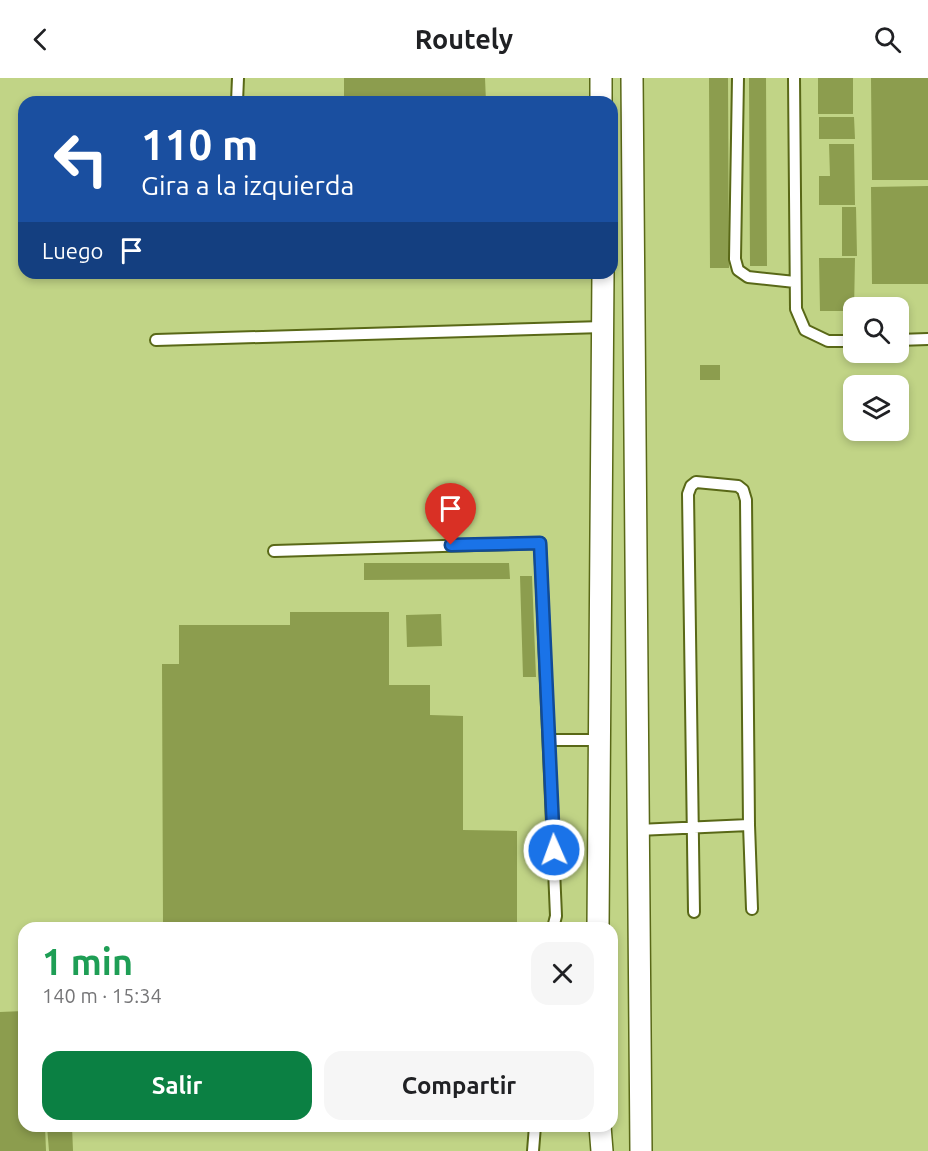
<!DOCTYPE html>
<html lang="es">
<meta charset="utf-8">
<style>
:root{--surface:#fff;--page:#f6f6f6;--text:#202124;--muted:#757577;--accent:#0b8043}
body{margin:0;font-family:Ubuntu,sans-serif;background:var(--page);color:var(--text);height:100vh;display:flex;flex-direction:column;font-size:22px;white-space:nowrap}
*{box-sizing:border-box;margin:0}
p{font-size:20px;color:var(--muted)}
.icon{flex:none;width:33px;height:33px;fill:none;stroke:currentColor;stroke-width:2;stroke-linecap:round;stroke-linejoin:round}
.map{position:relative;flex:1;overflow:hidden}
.panel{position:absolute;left:18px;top:844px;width:600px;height:210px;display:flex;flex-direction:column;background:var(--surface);border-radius:18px;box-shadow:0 3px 9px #0003}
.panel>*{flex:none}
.banner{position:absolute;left:18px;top:18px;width:600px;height:183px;border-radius:18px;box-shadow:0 3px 9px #0003;background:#1a4fa0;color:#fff;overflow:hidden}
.controls{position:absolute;left:843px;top:219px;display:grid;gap:12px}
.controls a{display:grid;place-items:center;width:66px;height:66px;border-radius:12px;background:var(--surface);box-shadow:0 3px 9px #0003;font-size:30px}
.pin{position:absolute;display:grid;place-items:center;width:51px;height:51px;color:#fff;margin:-62px -26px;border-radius:50% 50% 50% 0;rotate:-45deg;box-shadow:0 0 6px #0007}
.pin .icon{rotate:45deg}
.me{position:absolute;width:66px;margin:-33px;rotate:358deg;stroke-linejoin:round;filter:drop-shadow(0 0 4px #0008)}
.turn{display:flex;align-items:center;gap:21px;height:126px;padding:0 24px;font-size:27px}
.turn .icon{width:78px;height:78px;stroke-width:2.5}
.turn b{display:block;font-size:42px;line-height:51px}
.then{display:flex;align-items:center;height:57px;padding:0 24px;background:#0003;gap:12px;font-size:22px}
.round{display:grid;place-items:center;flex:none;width:63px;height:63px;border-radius:18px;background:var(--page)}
.headline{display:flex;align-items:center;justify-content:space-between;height:102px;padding:0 24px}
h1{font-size:36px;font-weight:600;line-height:45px;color:#1e9e55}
.action{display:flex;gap:12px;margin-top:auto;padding:12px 24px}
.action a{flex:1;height:69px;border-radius:18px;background:var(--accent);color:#fff;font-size:24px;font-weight:600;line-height:69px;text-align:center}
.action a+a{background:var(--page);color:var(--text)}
header{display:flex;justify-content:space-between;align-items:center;height:78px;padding:0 24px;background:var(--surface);font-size:27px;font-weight:600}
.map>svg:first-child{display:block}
.building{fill:#8c9d4e}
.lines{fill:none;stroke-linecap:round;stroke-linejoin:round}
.service-casing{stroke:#596817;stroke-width:14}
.minor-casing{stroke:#596817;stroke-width:24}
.service{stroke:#fff;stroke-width:10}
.minor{stroke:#fff;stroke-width:21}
.route-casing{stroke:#114b97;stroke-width:15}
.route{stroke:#1a73e8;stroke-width:10}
</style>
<header><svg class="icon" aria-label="back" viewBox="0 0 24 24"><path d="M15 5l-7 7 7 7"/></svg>Routely<svg class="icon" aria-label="search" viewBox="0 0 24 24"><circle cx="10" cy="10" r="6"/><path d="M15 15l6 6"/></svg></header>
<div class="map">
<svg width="928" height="1073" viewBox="0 0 928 1073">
<rect width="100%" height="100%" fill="#c1d486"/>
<!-- building -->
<path class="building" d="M344 0H485L486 24H344Z
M709 0H728L729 190H710Z
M749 0H766L767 188H750Z
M818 0H853V36H818Z
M871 0H928V102H872Z
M819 39H854L855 61H819Z
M829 66H854L855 127H819V98H830Z
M928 108V206H872L871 109Z
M842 129H856L857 178H842Z
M819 180H855L854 233H820Z
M700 287H720V302H700Z
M364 485H509L510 501 364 502Z
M520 498H532L536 599H523Z
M290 534H389V607H430V637L463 638V752L517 753V849L163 847 162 586H179V547H290Z
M441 536 442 568 407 569 406 537Z
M24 933V1048H45L46 1073H0V934Z
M47 1048H72L73 1073H49Z"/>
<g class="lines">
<!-- service casing -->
<g class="service-casing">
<path id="service" d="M738 0 735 181 738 192 748 199 795 204
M794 0 796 231 805 252 828 263H854
M237 24 238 0
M156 262 603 249
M898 262 928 261
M274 473 540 465 556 838 553 850
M549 662H600
M638 752 749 747
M694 834 688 416 691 408 696 404 738 408 743 412 746 422 749 747 752 831
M533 1073 535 1048"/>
</g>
<!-- minor casing -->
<g class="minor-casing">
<path id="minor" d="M601 0V24
M632 0 641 1073
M598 850 603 195
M600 1048 602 1073"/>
</g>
<!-- service -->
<use href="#service" class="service"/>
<!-- minor -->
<use href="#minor" class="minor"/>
</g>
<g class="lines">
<!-- route casing -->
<g class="route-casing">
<path id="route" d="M451 467 540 465 554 772"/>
</g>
<!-- route -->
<use href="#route" class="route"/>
</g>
</svg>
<div class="controls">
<a><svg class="icon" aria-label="search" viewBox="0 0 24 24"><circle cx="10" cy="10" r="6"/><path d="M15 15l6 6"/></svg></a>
<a><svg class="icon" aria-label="layers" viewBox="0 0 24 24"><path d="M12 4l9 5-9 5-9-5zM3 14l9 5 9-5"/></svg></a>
</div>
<div class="pin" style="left:451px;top:467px;background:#d93025"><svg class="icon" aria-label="arrive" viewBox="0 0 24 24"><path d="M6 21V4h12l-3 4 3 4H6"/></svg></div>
<svg class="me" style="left:554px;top:772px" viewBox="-20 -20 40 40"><circle r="17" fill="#1a73e8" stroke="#fff" stroke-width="3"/><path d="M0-11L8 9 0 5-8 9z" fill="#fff"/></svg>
<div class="banner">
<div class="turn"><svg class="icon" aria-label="left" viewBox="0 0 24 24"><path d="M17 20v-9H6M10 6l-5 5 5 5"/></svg><div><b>110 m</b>Gira a la izquierda</div></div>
<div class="then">Luego<svg class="icon" aria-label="arrive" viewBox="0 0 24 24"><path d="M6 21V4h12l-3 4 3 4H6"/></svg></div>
</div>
<section class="panel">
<div class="headline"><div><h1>1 min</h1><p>140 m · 15:34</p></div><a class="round"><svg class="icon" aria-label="close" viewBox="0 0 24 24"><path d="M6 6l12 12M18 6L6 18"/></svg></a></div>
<div class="action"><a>Salir</a><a>Compartir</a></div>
</section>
</div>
